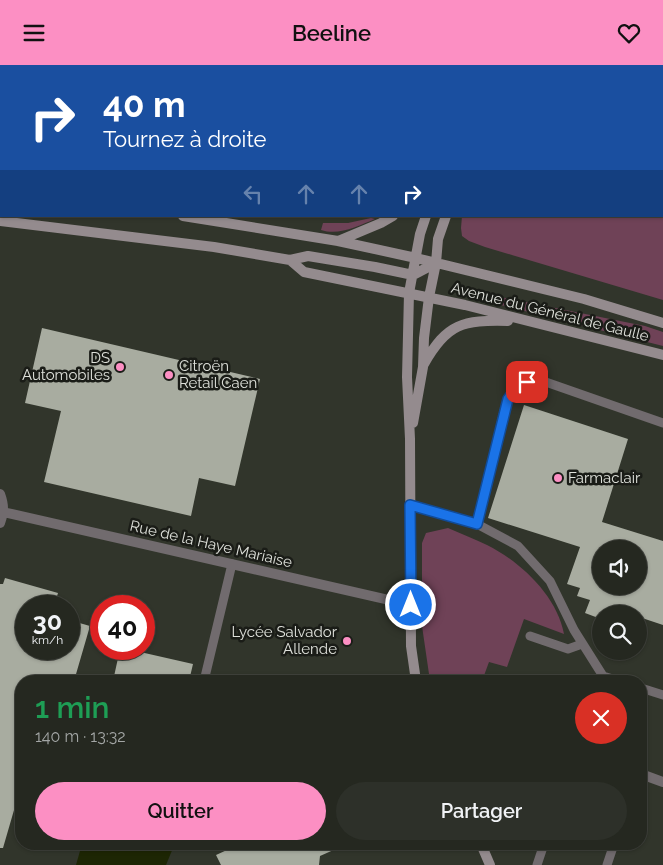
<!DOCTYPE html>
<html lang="fr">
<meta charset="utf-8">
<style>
:root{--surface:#252820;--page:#2d3029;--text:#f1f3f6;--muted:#a3a6a5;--line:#42443e;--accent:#fc8fc3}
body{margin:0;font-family:Raleway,sans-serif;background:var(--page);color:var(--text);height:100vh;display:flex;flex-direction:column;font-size:19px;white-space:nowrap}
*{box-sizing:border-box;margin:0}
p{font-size:16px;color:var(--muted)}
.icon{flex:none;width:28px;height:28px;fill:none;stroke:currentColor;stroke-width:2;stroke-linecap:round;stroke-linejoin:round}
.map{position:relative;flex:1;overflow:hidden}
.side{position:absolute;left:15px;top:610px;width:632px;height:175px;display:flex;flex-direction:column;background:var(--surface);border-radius:20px;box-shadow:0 1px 4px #0004,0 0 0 1px var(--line)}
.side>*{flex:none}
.guide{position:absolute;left:0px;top:0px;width:664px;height:152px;box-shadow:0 1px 4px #0004,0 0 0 1px var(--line);background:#1a4fa0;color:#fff;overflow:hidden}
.controls{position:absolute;left:592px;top:475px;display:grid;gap:10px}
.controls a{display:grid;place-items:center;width:55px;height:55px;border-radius:50%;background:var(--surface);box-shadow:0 1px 4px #0004,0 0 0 1px var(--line);font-size:25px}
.speed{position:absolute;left:15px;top:530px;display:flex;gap:10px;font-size:25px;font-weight:700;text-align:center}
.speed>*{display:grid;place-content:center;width:65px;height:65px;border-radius:50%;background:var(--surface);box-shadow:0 1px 4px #0004,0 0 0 1px var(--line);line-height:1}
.speed small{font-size:12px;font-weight:400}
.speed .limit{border:8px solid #d22;background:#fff;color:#111}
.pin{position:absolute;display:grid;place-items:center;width:42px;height:42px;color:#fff;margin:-21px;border-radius:10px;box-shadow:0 2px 8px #0006}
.me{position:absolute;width:55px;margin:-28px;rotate:0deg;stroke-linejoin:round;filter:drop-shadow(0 0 4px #0008)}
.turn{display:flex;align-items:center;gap:18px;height:105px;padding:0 20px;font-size:22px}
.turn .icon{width:65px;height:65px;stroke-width:2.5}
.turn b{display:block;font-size:35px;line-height:42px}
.lanes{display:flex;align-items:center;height:48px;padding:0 20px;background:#0003;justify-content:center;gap:25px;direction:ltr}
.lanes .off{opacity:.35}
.round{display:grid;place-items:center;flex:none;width:52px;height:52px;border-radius:26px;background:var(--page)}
.summary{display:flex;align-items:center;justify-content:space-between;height:85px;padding:0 20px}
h1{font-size:30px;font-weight:600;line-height:38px;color:#1e9e55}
.action{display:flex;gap:10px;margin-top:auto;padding:10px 20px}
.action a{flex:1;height:58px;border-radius:30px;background:var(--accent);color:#111;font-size:20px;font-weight:600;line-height:58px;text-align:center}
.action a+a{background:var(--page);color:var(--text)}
header{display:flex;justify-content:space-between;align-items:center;height:65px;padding:0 20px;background:var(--accent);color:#111;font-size:22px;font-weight:600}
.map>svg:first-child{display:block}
.green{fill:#6f4257}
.water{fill:#1d2604}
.building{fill:#a8aca0;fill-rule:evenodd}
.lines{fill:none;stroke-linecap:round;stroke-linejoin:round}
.lane{stroke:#716b6e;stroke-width:9}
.street{stroke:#716b6e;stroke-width:10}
.secondary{stroke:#948b8e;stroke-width:10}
.route-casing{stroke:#114b97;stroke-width:12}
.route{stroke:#1a73e8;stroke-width:9}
.poi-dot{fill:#fc8fc3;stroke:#1a1c17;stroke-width:2}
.labels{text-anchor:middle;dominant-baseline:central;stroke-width:5;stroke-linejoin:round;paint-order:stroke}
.street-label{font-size:15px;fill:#dee0da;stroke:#1a1c17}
.poi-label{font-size:15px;fill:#dee0da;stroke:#1a1c17;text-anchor:end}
</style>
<header><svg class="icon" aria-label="menu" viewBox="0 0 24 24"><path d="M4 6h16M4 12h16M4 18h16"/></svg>Beeline<svg class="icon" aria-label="heart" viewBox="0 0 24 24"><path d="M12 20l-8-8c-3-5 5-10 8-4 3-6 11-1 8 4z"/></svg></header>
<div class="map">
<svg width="663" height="800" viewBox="0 0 663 800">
<rect width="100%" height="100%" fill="#31352b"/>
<!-- green -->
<path class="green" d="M663 111V235L485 182 469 176 462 171 461 163 462 151H662Z
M371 153 375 154C358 161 339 171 321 165L323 158H348Z
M475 227 645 261 663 267V281L473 233Z
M448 463C461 469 475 474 487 480 521 497 557 531 564 569L524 554 507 602 489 597 482 616H432L429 609 422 561V478L426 468Z"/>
<!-- water -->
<path class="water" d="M82 779H157L173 783 166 800H76Z"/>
<!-- building -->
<path class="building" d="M42 263 260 314 235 421 199 413 191 451 44 417 61 346 25 338Z
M524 340 628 374 602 457 663 476V560L639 552V549H629L615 544 613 549H601V554L585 548 590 535 577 531 580 523 567 519 580 482 488 453ZM601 484H639V521H601Z
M5 513 58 528 54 541H26V584H69V555L90 561 74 616H21V721L3 783H0V519H3Z
M120 584H127L193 599 189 616H113Z
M240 779H347L320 791 319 800H221L216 790Z"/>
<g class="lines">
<!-- lane -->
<path class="lane" d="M82 0 83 1
M410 440 477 459 518 481 550 516 574 565 603 611 619 616
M477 459 504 346C511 325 517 318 540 315L663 358
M530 571 568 584 582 579
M204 616 232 499
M641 623 663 630
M537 800 544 779
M607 800 614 779"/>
<!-- street -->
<path class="street" d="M0 429C4 440 4 447 0 458
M3 447 411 540
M641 709 663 717"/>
<!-- secondary -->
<path class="secondary" d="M416 0 420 1
M464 0V1
M314 1 317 0
M444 1 452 0
M0 124H1
M183 151 338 176 416 193 584 234 663 258
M0 156 214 182 290 195 308 191 375 202 413 210 436 198
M338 176 381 158 393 151
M290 195 304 207 465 240 663 290
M424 299C447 258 463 255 508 256
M413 358 423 302 424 273 429 232 436 198 438 174 446 151
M416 616 411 581 410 374 407 312 409 228 420 169 426 151
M481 779 490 800"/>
</g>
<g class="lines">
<!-- route casing -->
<g class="route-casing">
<path id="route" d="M411 540 410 440 477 459 508 334 516 323 527 317"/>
</g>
<!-- route -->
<use href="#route" class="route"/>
</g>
<!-- markers -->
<g class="poi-dot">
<circle cx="120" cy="302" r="5"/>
<circle cx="169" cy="310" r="5"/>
<circle cx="558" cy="413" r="5"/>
<circle cx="347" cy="576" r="5"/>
</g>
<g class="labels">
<!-- street labels -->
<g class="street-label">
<text transform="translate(550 247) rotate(14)">Avenue du Général de Gaulle</text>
<text transform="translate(211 479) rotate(13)">Rue de la Haye Mariaise</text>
</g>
<!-- poi labels -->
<g class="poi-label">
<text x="110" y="293">DS<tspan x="110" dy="17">Automobiles</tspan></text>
<text x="179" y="301" text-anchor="start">Citroën<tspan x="179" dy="17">Retail Caen</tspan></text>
<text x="568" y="413" text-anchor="start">Farmaclair</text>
<text x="337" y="567">Lycée Salvador<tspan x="337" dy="17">Allende</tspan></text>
</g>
</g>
</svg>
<div class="controls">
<a><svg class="icon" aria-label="sound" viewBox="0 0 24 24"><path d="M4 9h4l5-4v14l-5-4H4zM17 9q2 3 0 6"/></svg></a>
<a><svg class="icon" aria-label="search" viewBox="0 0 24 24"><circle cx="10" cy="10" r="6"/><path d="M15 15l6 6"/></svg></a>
</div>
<div class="speed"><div>30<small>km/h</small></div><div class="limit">40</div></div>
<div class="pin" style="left:527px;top:317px;background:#d93025"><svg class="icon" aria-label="arrive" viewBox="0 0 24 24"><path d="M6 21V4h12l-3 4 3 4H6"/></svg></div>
<svg class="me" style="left:411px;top:540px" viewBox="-20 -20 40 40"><circle r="17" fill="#1a73e8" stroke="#fff" stroke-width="3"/><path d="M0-11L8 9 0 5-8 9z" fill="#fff"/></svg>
<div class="guide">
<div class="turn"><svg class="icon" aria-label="right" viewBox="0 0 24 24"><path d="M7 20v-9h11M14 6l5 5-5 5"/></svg><div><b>40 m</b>Tournez à droite</div></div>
<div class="lanes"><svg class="icon off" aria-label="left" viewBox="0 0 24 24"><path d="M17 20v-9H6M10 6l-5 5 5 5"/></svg><svg class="icon off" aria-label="ahead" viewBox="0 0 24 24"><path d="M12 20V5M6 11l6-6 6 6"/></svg><svg class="icon off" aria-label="ahead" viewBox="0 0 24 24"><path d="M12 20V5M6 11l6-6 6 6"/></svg><svg class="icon" aria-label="right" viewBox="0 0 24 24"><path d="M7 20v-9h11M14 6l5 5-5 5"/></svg></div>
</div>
<section class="side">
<div class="summary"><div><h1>1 min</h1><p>140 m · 13:32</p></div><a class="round" style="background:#d93025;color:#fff"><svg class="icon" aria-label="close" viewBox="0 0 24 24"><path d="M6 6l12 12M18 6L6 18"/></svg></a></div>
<div class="action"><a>Quitter</a><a>Partager</a></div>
</section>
</div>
